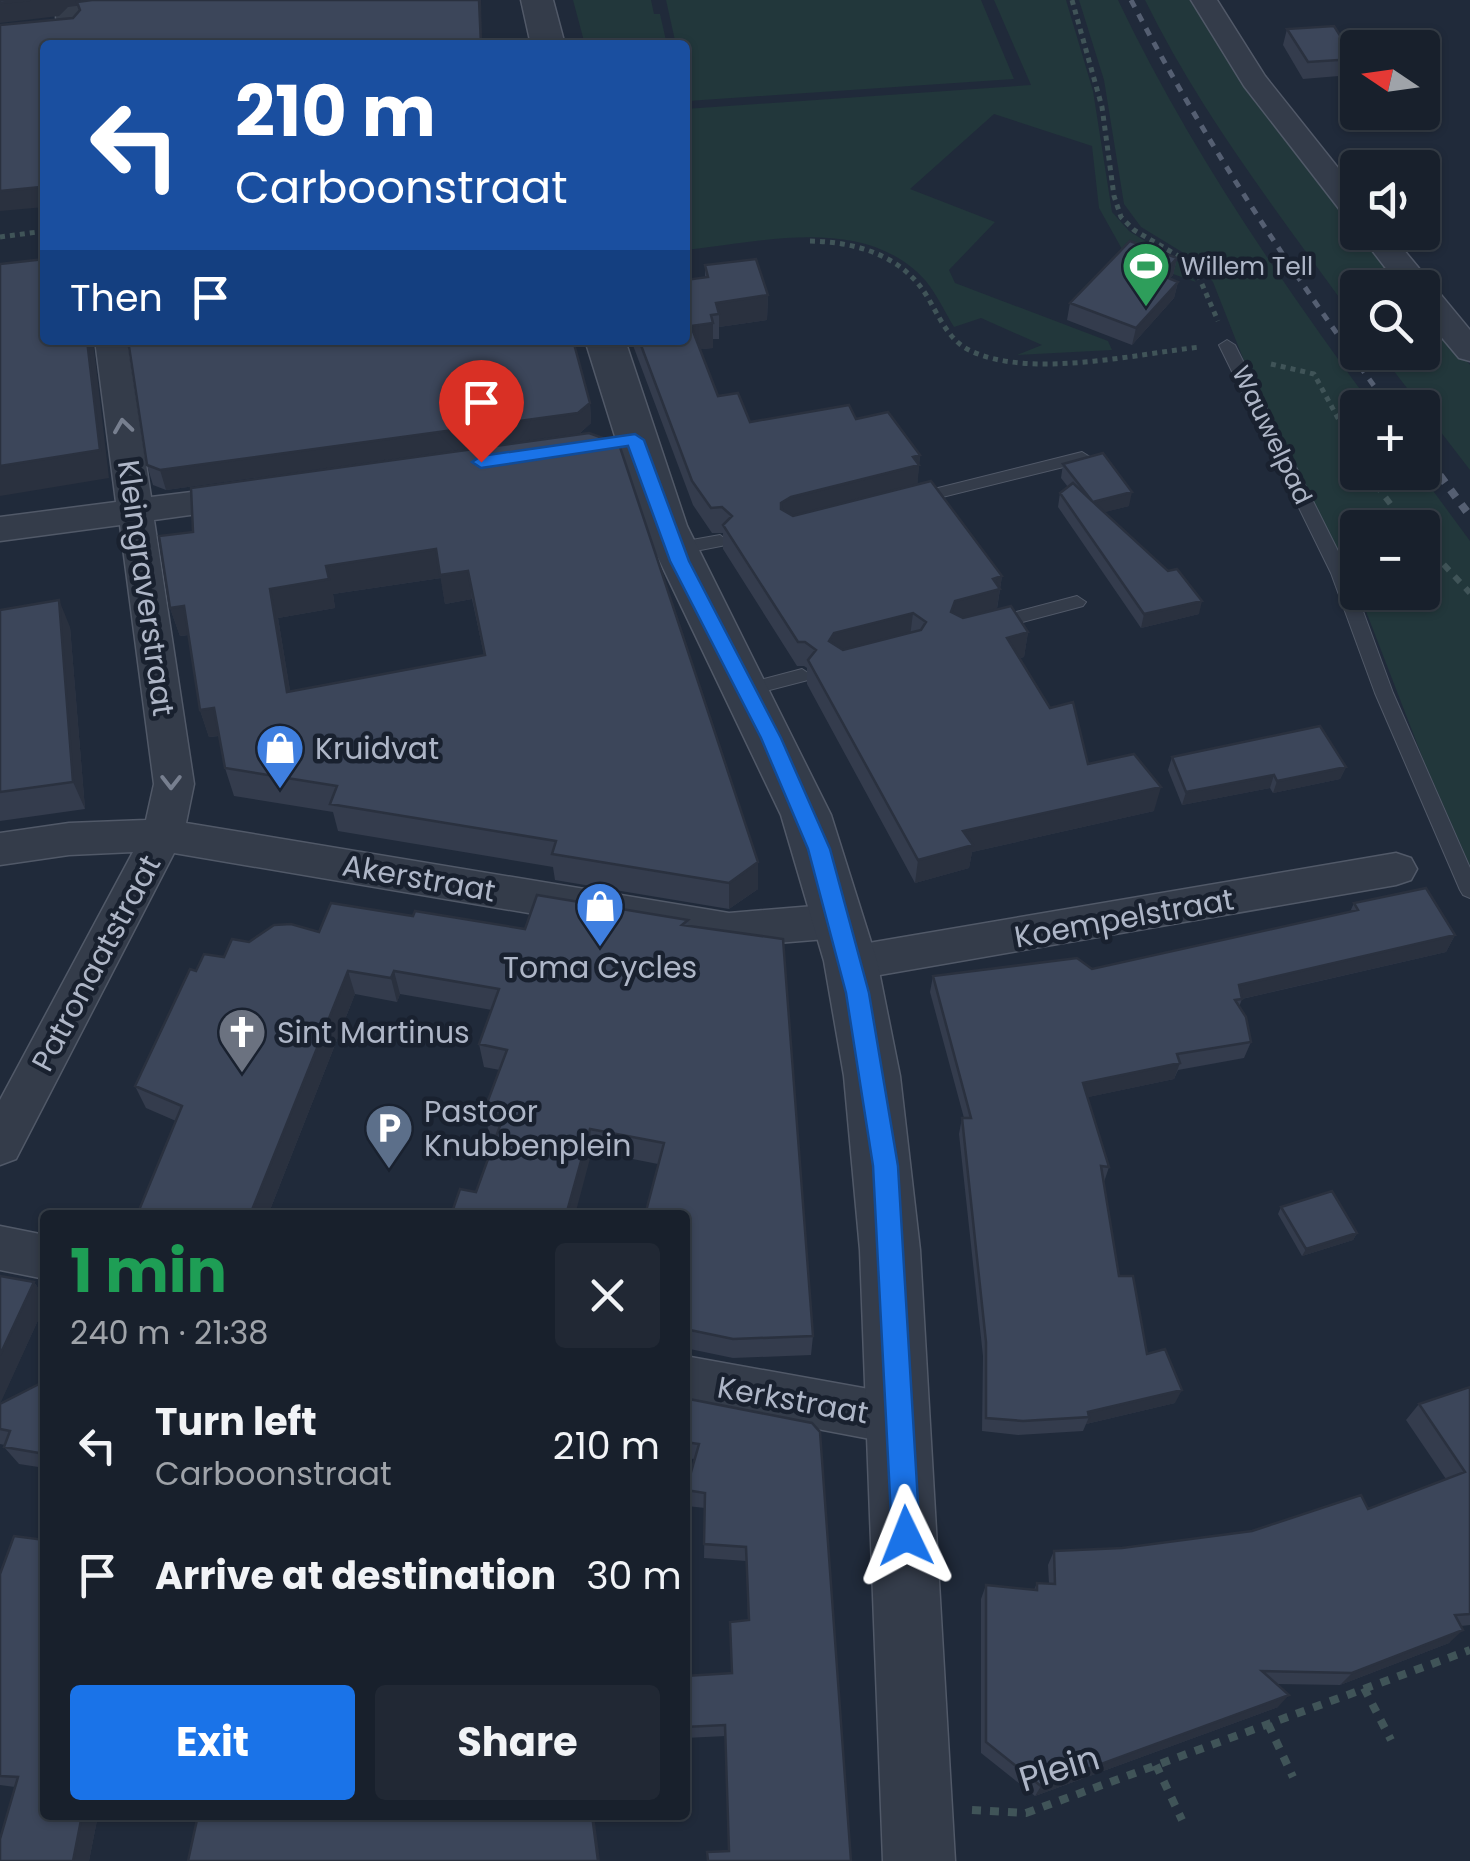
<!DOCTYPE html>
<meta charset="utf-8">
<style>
:root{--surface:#18202c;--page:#212834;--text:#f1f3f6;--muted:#9fa3a9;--line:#363e48;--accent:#1a73e8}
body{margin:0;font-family:Poppins,sans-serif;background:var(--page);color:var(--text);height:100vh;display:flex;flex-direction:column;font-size:38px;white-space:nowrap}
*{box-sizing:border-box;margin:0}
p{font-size:32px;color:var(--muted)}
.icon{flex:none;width:55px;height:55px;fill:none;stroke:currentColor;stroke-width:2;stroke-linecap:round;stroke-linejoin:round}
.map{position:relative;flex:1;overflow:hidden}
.drawer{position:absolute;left:40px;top:1210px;width:650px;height:610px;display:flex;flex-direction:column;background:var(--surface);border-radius:10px;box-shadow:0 2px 8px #0004,0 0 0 2px var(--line)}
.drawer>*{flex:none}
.banner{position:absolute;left:40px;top:40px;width:650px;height:305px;border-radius:10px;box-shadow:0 2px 8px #0004,0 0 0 2px var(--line);background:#1a4fa0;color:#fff;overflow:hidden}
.needle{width:65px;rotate:283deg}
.fabs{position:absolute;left:1340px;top:30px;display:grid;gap:20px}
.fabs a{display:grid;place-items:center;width:100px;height:100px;border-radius:10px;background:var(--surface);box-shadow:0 2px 8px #0004,0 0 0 2px var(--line);font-size:50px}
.pin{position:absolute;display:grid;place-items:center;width:85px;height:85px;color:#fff;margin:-102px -42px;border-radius:50% 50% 50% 0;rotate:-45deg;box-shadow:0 0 10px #0007}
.pin .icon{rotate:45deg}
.me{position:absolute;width:110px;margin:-55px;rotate:358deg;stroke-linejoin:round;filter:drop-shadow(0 0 8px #0008)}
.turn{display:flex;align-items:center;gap:35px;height:210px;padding:0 30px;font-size:45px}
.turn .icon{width:130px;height:130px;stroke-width:2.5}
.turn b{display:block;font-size:70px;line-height:85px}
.then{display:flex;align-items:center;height:95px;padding:0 30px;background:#0003;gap:20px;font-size:38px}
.round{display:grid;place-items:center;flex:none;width:105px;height:105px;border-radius:10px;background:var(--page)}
.head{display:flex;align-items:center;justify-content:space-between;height:170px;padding:0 30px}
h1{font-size:60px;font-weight:700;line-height:75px;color:#1e9e55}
.primary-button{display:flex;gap:20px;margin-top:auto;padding:20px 30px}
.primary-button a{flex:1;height:115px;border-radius:10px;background:var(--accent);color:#fff;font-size:40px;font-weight:700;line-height:115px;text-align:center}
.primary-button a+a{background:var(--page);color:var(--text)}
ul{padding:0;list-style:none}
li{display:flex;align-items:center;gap:30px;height:130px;padding:0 30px}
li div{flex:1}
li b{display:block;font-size:38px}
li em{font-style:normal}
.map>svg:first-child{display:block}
.green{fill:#22373b}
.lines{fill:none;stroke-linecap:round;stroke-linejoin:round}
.service-casing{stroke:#515968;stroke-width:2}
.minor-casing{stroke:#515968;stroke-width:3}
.tertiary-casing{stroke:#515968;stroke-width:3}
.path-far2{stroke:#405458;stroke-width:5;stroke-dasharray:5 5;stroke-linecap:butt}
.path-far1{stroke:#405458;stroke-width:6;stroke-dasharray:8 8;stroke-linecap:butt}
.path{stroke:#405458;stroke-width:8;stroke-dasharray:9 9;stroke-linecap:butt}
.service{fill:#343c4a;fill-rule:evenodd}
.minor{fill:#343c4a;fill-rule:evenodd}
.tertiary{fill:#343c4a;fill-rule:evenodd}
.rail-far1{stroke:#555f72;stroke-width:5;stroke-dasharray:8 8;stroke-linecap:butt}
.rail{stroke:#555f72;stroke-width:8;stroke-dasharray:9 9;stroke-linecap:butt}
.wall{fill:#343c4d;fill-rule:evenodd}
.shaded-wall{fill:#2a313f}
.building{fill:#3c465a;stroke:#2a313f;stroke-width:2.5;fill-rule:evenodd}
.oneway{stroke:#777f8f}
.route{fill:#1a73e8;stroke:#114b97;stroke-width:2.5}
.labels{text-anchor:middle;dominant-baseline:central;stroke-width:9;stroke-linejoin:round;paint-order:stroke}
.far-poi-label{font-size:25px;fill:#aeb6c7;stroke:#19212f;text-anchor:start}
.far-street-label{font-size:25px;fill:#aeb6c7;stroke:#19212f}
.street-label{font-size:30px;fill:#aeb6c7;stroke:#19212f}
.poi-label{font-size:30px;fill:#aeb6c7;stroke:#19212f;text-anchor:start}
.near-street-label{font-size:35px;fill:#aeb6c7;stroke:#19212f}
</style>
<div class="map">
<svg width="1470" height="1861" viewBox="0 0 1470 1861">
<rect width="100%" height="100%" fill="#202a3a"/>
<!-- green -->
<path class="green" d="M573 0H651L654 14H660L667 45H585Z
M666 0H981L1014 79 688 101 685 45H676Z
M994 0H1066L1093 91 1112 212 1129 231 1180 263 1196 282 1127 258 1099 208 1092 146 994 114 910 189 995 222 949 270 955 283 1108 341 1112 350 1017 355 1042 345 981 318 954 327C945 312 936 293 925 280 865 214 762 242 685 250V109L1031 85Z
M1079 0H1118C1187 145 1278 278 1373 407L1358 408V472L1420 473 1470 541V866L1423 759 1359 593 1422 592V528H1358L1357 590 1248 371 1213 282 1195 260 1141 227 1124 204 1104 80Z
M1145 0H1193L1250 91 1357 226 1358 232 1362 233 1407 287 1358 288 1357 322C1282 218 1202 116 1145 0Z
M1423 307 1470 365V470L1380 353 1422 352Z"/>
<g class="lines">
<!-- service casing -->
<g class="service-casing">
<path id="service" d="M1227 340 1235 345 1349 573 1393 693 1470 868V898L1463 895 1460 890 1375 693 1331 573 1219 345Z
M1082 452 1090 457 1088 461 914 504 906 499 914 494Z
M720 535 728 541 726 545 675 555 667 549 675 543Z
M1077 596 1086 602 1083 606 992 630 983 624 986 620Z
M802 669 811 675 808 680 747 696 738 690 741 685Z"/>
</g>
<!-- minor casing -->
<g class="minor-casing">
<path id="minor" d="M55 0H81L84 45H58Z
M1191 0H1217L1265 76 1358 193V222L1347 219 1244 86Z
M1358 232H1389L1470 330V361L1459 358 1422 314V288H1401Z
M95 340H127L151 497 248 485 260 488 265 496 260 504 248 507 154 520 194 784 186 823 729 913 838 904 853 909 859 921 853 933 838 938 729 947 174 853 16 1159 0 1165V1100L133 852 69 855 0 865V833L69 823 146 820 154 784 120 525 0 541V517L116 502Z
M1396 853 1411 858 1417 869 1411 880 1396 885 851 980 836 975 829 963 836 951 851 946Z
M0 1226 45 1235V1279L0 1270Z
M685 1356 902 1395 920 1403 928 1420 920 1437 902 1445 685 1404Z"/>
</g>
<!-- tertiary casing -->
<g class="tertiary-casing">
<path id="tertiary" d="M521 0H553L565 45H531Z
M585 340H625L687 526 831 815 877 961 900 1076 920 1250 955 1861H883L860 1250 844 1076 824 961 781 815 643 526Z"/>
</g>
<!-- path-far2 -->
<path class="path-far2" d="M1072 0 1102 107 1114 196 1121 217 1134 230 1180 257 1198 275 1218 321
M0 237 45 231
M810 241C857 242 904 256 928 298 940 318 949 341 971 351 1031 379 1136 354 1200 347
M1271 364 1314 374 1358 455"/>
<!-- path-far1 -->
<path class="path-far1" d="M1366 472 1409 528
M1422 541 1470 593"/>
<!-- path -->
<path class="path" d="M1364 1688 1391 1740
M1268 1724 1293 1777
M1156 1765 1182 1820
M972 1810 1026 1813 1470 1650"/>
<!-- service -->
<use href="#service" class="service"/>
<!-- minor -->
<use href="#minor" class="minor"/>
<!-- tertiary -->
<use href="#tertiary" class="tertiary"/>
<!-- rail-far1 -->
<path class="rail-far1" d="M1131 0C1206 144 1295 277 1390 408
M1422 452 1430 463"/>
<!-- rail -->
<path class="rail" d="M1429 461 1470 516"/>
</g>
<!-- wall -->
<path class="wall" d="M1287 29 1355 59 1351 75 1303 79 1283 45Z
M1177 258 1173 275 1170 278 1178 282 1174 298 1132 345 1067 320 1070 303Z
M705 265 768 295 767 320 719 327V339H713V348L700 349 718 396 750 422 856 419 920 455 917 485 1002 576 997 609 1028 632 1024 657 1020 658 1050 708 1088 764 1154 811 972 852 969 868 915 883 807 684V668L804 666H797L723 549V533H712L693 505 631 340H685L705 278Z
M590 403 591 423 580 433 166 490 153 485 147 465Z
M589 433 758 889 729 909 555 880 553 867 338 831 333 812 234 796 225 768 219 736 209 737 200 710 189 635 180 636 170 608 193 532ZM441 578 445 604 472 599 484 655 290 691 278 618 335 608 333 594Z
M1063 464 1129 506 1104 512 1199 614 1141 628 1058 507 1060 493 1068 487 1061 478Z
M0 610 70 627 85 809 0 821Z
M1172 757 1346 767 1340 779 1273 793 1270 788 1182 805 1168 770Z
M1354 903 1455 935 1446 952 1242 999 1239 1007 1251 1042 1244 1058 1178 1070 1174 1079 1088 1097 1109 1167 1104 1182 1119 1276 1147 1354 1175 1403 1086 1424 1083 1431 1018 1435 982 1431 983 1356 959 1134 962 1118H964L930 992 933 976 1092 969 1350 912Z
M413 916 525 929 688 920 689 926 813 1336 811 1355 733 1358 685 1348V1215L658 1164 592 1151 476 1192 497 1135 489 1133 484 1111 500 1070 484 1067 479 1044 492 1010 400 994 397 1002 355 994 268 1215H137L176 1121 146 1108 135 1086 196 971 224 957 249 942 319 932Z
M1281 1207 1357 1233 1353 1240 1302 1256 1278 1214Z
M0 1276 34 1282 45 1298V1305L0 1403 45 1381V1468L19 1464 4 1447 5 1445 0 1444Z
M1470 1387V1625L1461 1626 1449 1643 1340 1685 1277 1684 1278 1707 1035 1796 981 1753V1599L986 1585 1034 1590 1037 1583 1049 1584 1048 1565 1054 1551 1122 1548 1252 1531 1368 1509 1446 1479 1406 1420 1419 1404Z
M685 1415 812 1423 729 1851 726 1736 685 1738V1676L732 1674 748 1620 746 1561 704 1558 705 1508 687 1506 686 1490 694 1459 685 1458Z
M0 1574 98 1815 89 1861H0L15 1787 0 1785Z"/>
<!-- shaded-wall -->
<path class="shaded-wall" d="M30 0H123L68 7 59 16 0 23V3Z
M479 0H481L482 45H481Z
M43 137H45V207L0 211V191Z
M1177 258 1173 275 1158 292 1161 275Z
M1178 282 1174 298 1132 345 1136 328Z
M768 295 767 320 719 327V314L716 303Z
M713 323V348L692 350 691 326Z
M87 340H93L109 478 0 496V466Z
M590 403 591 423 580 433 166 490 160 470Z
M920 455 917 490 781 528V503L791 497Z
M1132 492 1129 506 1090 516 1093 502Z
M436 549 441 578 333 594 335 608 278 618 295 720 287 692 270 589 326 566Z
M468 571 472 599 445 604 440 575Z
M1002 576 996 614 952 625 951 612 955 601Z
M59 600 70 627 85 809 73 782Z
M1202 601 1199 614 1141 628 1144 614Z
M184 606 193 634 180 636 170 608Z
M913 613 910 637 833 657 829 641 834 633Z
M1028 632 1024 657 1003 662 1007 638Z
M214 708 223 735 209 737 200 710Z
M1346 767 1340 779 1273 793 1277 781Z
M1274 775 1270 788 1182 805 1186 792Z
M1161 787 1154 811 972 852 969 868 915 883 918 860 963 831Z
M758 862V889L729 909V883Z
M1455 935 1446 952 1241 999 1239 985Z
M348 971 355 994 268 1215H250Z
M394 971 400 994 397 1002 391 978Z
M1180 1063 1174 1079 1079 1099 1083 1083Z
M590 1129 592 1151 575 1215H566Z
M1357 1233 1353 1240 1302 1256 1306 1249Z
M34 1282 45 1298V1305L0 1404V1355Z
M1182 1390 1175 1403 1086 1424 1089 1417 1088 1412Z
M1463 1630 1449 1643 1340 1685 1352 1673Z
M1289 1695 1278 1707 1035 1796 1041 1786Z
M82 1815H98L89 1861H73Z
M592 1815H594L600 1861H598Z"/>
<!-- building -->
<path class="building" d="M0 0H30L0 3Z
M92 0H479L481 45H45V137H43L41 187 0 191V25L73 18 80 10 77 2Z
M1334 26 1355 59 1308 62 1287 29Z
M1130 241 1177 258 1161 275 1178 282 1136 328 1070 303Z
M45 259V340H87L100 450 0 466V264Z
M756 259 768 295 716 303 719 314 711 315 713 323 691 326 718 396 738 393 750 422 849 405 856 419 888 412 920 455 913 457 919 465 791 497 781 503V509L793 516 931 481 1002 576 993 579 1000 589 955 601 951 612 963 618 1011 606 1028 632 1007 638 1050 708 1073 702 1088 764 1134 754 1161 787 963 831 973 845 918 860 808 660 816 650 805 642H798L723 525 732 516 722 507 711 508 692 481 639 340H685V280L708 277 705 265ZM913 613 926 622 921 630 843 650 829 641 834 633Z
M128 340H573L590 403 578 413 160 470 147 465Z
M589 433 611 441 620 447 758 862 729 883 552 854 556 841 330 804 337 786 225 768 214 708 200 710 184 606 170 608 159 536 193 532 191 488ZM436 549 440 575 468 571 485 655 287 692 270 589 329 579 326 566Z
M1103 453 1132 492 1093 502 1168 571 1177 569 1202 601 1144 614 1060 493 1073 483 1092 501 1063 464Z
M59 600 73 782 0 792V610Z
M1320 726 1346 767 1277 781 1274 775 1186 792 1172 757Z
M1426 888 1455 935 1239 985 1242 999 1235 1000 1246 1017 1251 1042 1177 1054 1180 1063 1083 1083 1109 1167 1101 1166 1119 1276H1133L1147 1354 1165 1349 1182 1390 1088 1412 1089 1417 1023 1421 986 1418V1342L962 1118H971L933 976 1077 958 1092 969 1358 910 1354 903Z
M537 895 688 920 682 925 783 939 813 1336 733 1339 685 1329V1215H645L664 1143 590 1129 566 1215H451L460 1189 476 1192 504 1115 484 1111 507 1050 479 1044 499 989 394 971 391 978 348 971 250 1215H137L182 1106 135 1086 190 969 196 971 204 954 224 957 232 939 249 942 274 925 291 924 319 932 331 903 413 916 415 911 525 929Z
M1332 1191 1357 1233 1306 1249 1281 1207Z
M0 1276 34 1282 0 1355Z
M45 1381V1454L4 1447 10 1431 0 1429V1404Z
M1470 1387V1614L1455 1615 1463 1630 1352 1673 1262 1671 1289 1695 1041 1786 986 1742V1585L1037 1590V1583L1055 1584 1054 1551 1122 1548 1252 1531 1361 1495 1368 1509 1465 1472 1419 1404Z
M689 1399 812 1423 820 1432 851 1861H708L707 1852 729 1851 725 1725 685 1727V1676L732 1673 730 1622 749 1620 746 1547 704 1544 705 1493 686 1490 699 1444 685 1442V1415Z
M14 1536 45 1540V1815H82L73 1861H0V1839L18 1777 0 1776V1574Z
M198 1815H592L598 1861H188Z"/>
<!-- one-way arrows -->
<defs><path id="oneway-chevron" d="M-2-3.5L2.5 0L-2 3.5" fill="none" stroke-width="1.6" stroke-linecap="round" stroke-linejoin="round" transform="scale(2.5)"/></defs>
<g class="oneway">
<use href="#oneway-chevron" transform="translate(123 426) rotate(-98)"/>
<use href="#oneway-chevron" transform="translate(171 782) rotate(90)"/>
</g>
<!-- route -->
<path class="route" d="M635 434 644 440 689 561 781 738 830 849 869 993 898 1166 920 1536 916 1546 906 1550 896 1546 892 1536 873 1166 846 993 808 849 761 738 670 561 628 446 481 468 472 462 481 456Z"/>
<!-- icons -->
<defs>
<g id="stadium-pin" transform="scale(2.5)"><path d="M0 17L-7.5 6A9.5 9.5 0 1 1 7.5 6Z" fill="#2e9e5b" stroke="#19212f"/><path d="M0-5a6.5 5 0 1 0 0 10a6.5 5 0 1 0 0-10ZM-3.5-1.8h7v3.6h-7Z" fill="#fff"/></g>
<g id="shop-pin" transform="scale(2.5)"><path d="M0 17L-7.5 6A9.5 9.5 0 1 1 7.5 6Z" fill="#3f7fe0" stroke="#19212f"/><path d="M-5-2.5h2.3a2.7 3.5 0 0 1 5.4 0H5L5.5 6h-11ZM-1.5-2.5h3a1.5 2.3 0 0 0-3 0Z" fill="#fff"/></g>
<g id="church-pin" transform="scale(2.5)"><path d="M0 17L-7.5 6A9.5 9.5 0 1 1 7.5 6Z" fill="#6b7280" stroke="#19212f"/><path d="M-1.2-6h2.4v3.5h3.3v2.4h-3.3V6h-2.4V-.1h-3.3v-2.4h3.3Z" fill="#fff"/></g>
<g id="parking-pin" transform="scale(2.5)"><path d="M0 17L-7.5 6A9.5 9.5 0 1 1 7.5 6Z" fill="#5c6f8a" stroke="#19212f"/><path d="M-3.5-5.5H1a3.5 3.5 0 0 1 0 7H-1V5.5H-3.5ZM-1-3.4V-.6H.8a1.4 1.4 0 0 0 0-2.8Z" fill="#fff"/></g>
</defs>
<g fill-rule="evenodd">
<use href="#stadium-pin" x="1146" y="266"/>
<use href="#shop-pin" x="280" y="748"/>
<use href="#shop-pin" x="600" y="906"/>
<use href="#church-pin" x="242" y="1032"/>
<use href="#parking-pin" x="389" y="1128"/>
</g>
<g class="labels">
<!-- far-poi labels -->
<g class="far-poi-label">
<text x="1181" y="266">Willem Tell</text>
</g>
<!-- far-street labels -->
<g class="far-street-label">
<text transform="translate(1272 435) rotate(64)">Wauwelpad</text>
</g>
<!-- street labels -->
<g class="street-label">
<text transform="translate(146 588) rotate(82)">Kleingraverstraat</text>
<text transform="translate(419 878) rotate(10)">Akerstraat</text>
<text transform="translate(1124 918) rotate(-10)">Koempelstraat</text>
<text transform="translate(96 963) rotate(-62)">Patronaatstraat</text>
<text transform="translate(793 1400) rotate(10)">Kerkstraat</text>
</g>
<!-- poi labels -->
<g class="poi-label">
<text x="315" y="748">Kruidvat</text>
<text x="600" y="967" text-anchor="middle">Toma Cycles</text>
<text x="277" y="1032">Sint Martinus</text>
<text x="424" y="1111">Pastoor<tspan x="424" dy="34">Knubbenplein</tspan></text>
</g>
<!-- near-street labels -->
<g class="near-street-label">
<text transform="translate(1059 1768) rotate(-17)">Plein</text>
</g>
</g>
</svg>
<div class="fabs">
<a><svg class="needle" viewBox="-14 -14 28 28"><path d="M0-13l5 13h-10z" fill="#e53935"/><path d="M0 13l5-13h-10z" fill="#9fa3a9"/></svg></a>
<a><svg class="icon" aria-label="sound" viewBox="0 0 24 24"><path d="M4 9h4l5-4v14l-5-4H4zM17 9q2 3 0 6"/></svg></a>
<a><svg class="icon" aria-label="search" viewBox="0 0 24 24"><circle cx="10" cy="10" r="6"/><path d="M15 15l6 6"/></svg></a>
<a>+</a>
<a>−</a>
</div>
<div class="pin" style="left:481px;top:462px;background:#d93025"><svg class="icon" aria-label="arrive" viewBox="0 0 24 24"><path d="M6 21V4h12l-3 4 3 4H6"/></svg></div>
<svg class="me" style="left:906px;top:1536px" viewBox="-20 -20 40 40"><path d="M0-17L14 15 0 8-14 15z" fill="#1a73e8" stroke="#fff" stroke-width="4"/></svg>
<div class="banner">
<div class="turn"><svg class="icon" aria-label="left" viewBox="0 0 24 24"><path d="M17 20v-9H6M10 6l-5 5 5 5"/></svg><div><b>210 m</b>Carboonstraat</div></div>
<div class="then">Then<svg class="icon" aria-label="arrive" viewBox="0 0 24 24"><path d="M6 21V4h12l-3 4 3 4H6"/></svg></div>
</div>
<section class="drawer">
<div class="head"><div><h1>1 min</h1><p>240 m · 21:38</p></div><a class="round"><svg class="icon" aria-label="close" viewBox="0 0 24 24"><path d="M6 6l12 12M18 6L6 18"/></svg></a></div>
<ul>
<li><svg class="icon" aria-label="left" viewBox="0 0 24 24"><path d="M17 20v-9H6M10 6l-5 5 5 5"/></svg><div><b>Turn left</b><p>Carboonstraat</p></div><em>210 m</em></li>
<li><svg class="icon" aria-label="arrive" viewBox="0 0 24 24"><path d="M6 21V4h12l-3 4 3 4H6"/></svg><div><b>Arrive at destination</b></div><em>30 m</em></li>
</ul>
<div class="primary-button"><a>Exit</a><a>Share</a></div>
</section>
</div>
